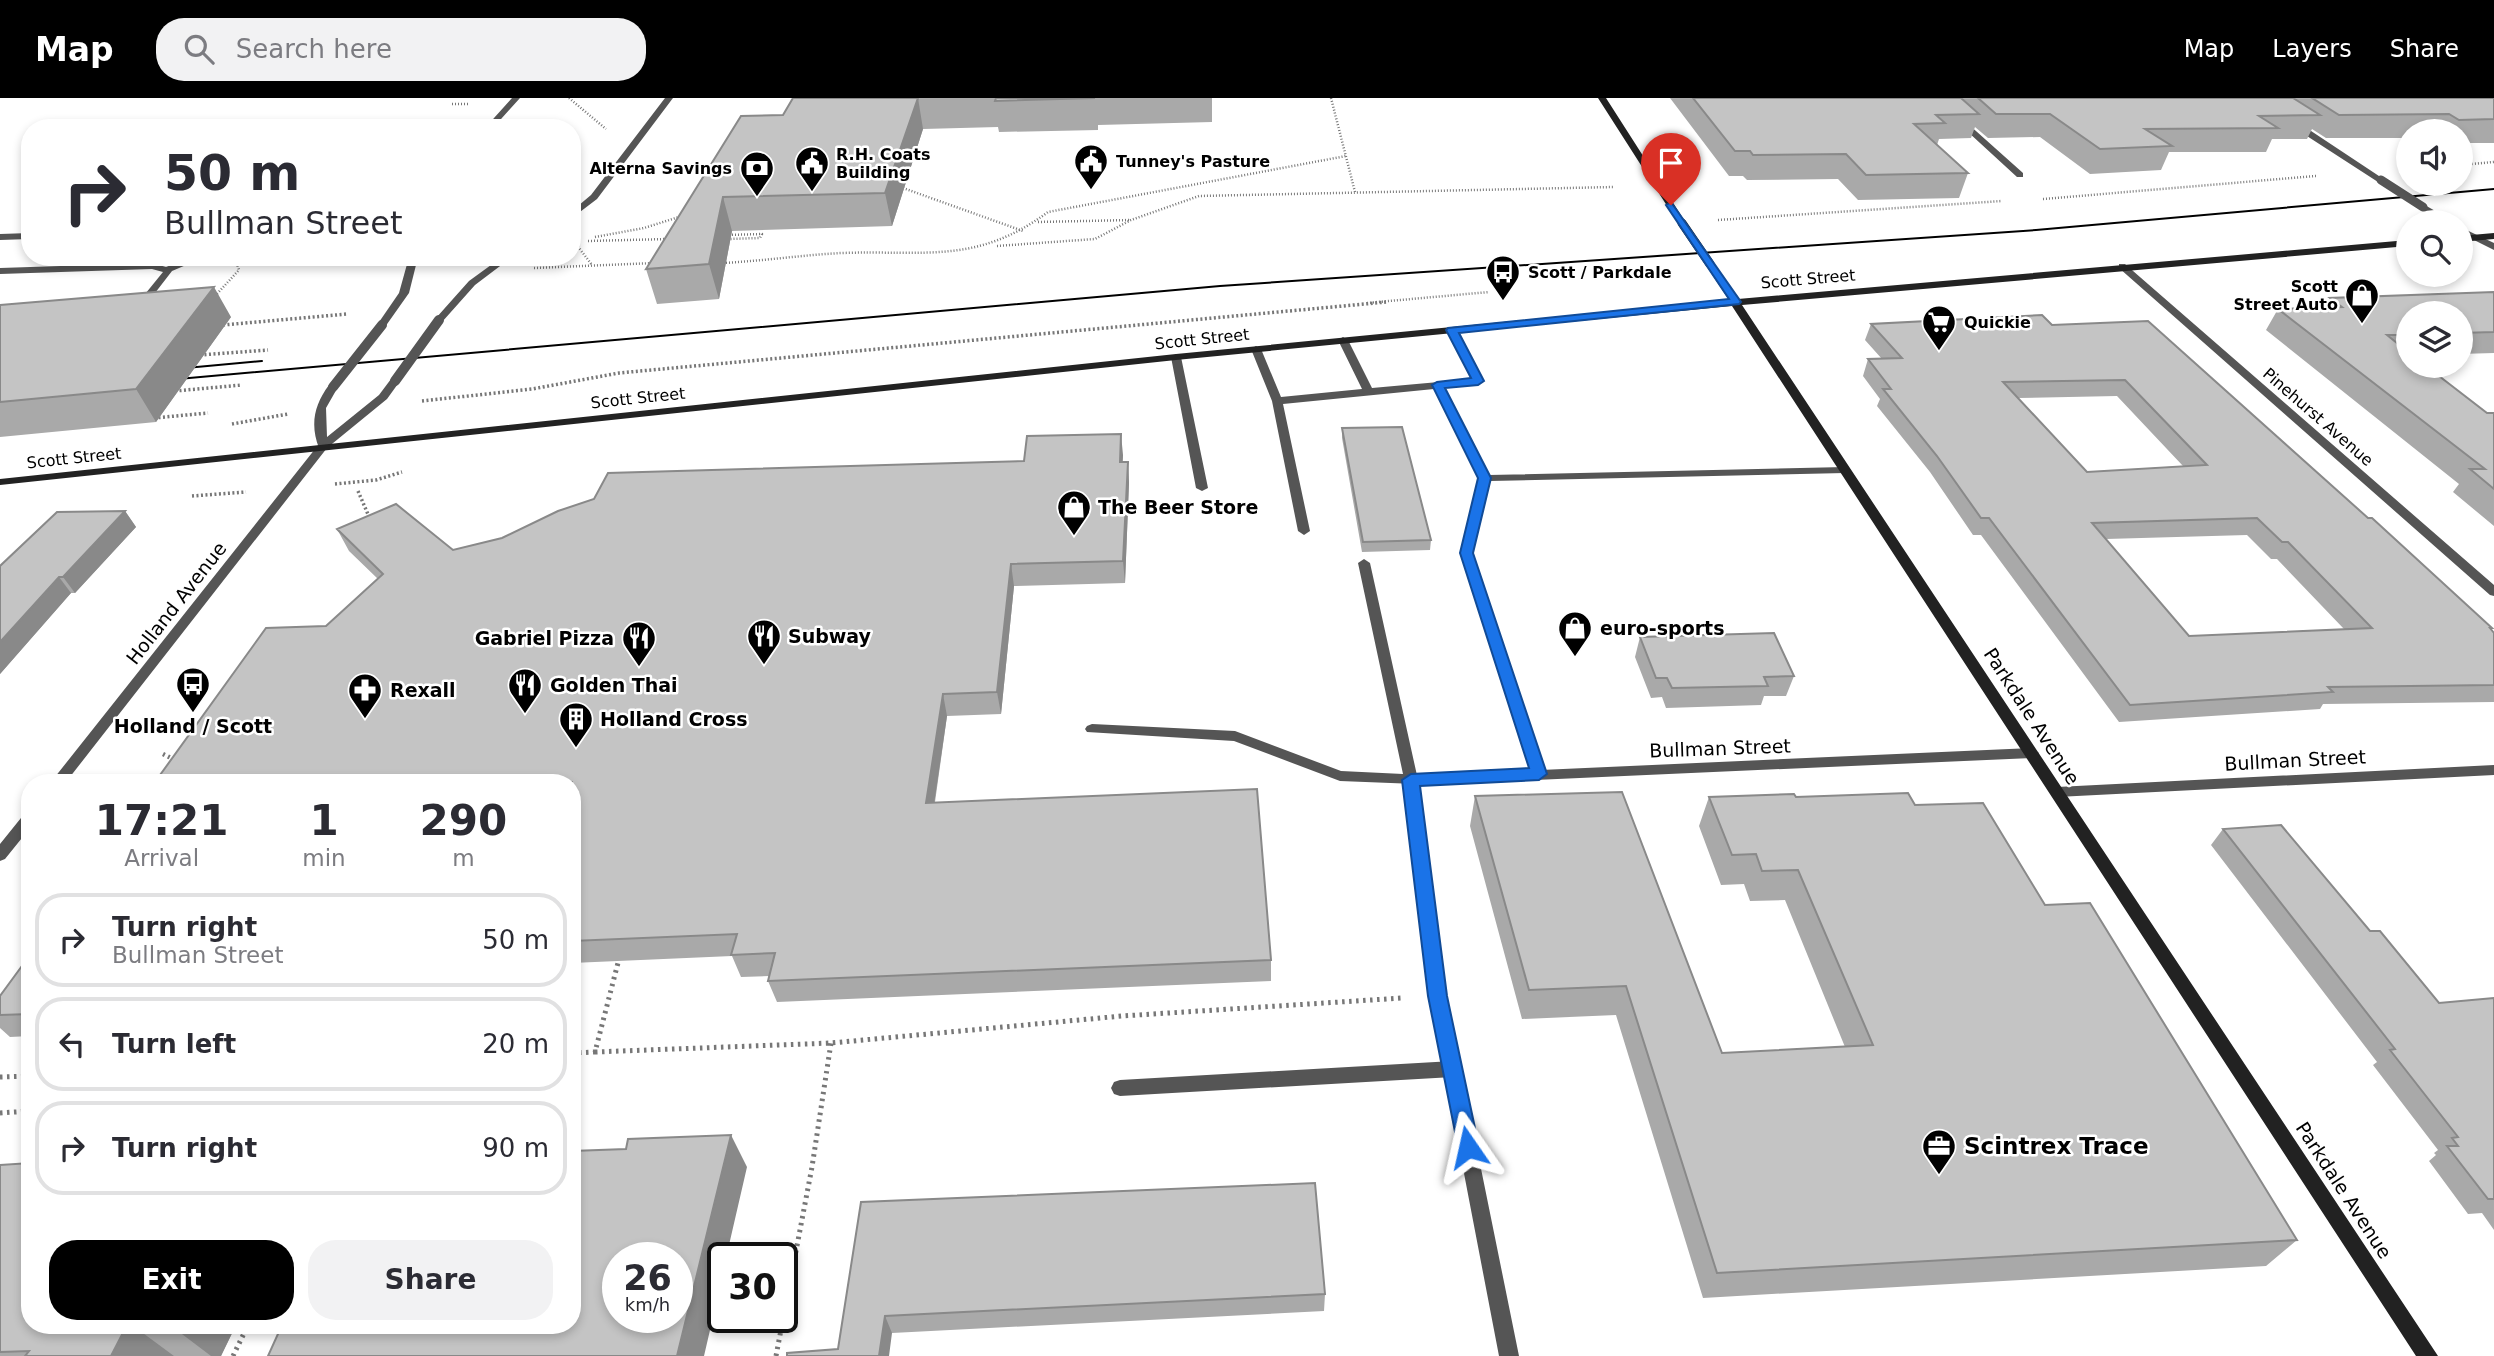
<!DOCTYPE html>
<style>
:root{--surface:#fff;--page:#f2f2f3;--text:#2b2b33;--muted:#7c7c81;--line:#e1e1e2;--accent:#000}
body{margin:0;font-family:"DejaVu Sans",sans-serif;background:var(--page);color:var(--text);height:100vh;display:flex;flex-direction:column;font-size:26px;white-space:nowrap}
*{box-sizing:border-box;margin:0}
p{font-size:23px;color:var(--muted)}
.icon{flex:none;width:38px;height:38px;fill:none;stroke:currentColor;stroke-width:2;stroke-linecap:round;stroke-linejoin:round}
.map{position:relative;flex:1;overflow:hidden}
.panel{position:absolute;left:21px;top:676px;width:560px;height:560px;display:flex;flex-direction:column;background:var(--surface);border-radius:28px;box-shadow:0 4px 10px #0003}
.panel>*{flex:none}
.guide{position:absolute;left:21px;top:21px;width:560px;height:147px;border-radius:28px;box-shadow:0 4px 10px #0003;background:#fff;color:var(--text);overflow:hidden}
.tools{position:absolute;left:2396px;top:21px;display:grid;gap:14px}
.tools a{display:grid;place-items:center;width:77px;height:77px;border-radius:50%;background:var(--surface);box-shadow:0 4px 10px #0003;font-size:35px}
.speed{position:absolute;left:602px;top:1144px;display:flex;gap:14px;font-size:35px;font-weight:700;text-align:center}
.speed>*{display:grid;place-content:center;width:91px;height:91px;border-radius:50%;background:var(--surface);box-shadow:0 4px 10px #0003;line-height:1}
.speed small{font-size:18px;font-weight:400}
.speed .limit{border:4px solid #111;border-radius:10px;background:#fff;color:#111}
.pin{position:absolute;display:grid;place-items:center;width:60px;height:60px;color:#fff;margin:-72px -30px;border-radius:50% 50% 50% 0;rotate:-45deg;box-shadow:0 0 7px #0007}
.pin .icon{rotate:45deg}
.me{position:absolute;width:77px;margin:-38px;rotate:349deg;stroke-linejoin:round;filter:drop-shadow(0 0 5px #0008)}
.turn{display:flex;align-items:center;gap:24px;height:147px;padding:0 28px;font-size:32px}
.turn .icon{width:91px;height:91px;stroke-width:2.5}
.turn b{display:block;font-size:49px;line-height:60px}
.eta{display:flex;justify-content:space-evenly;align-items:center;height:119px;text-align:center}
.eta b{font-size:42px;font-weight:700;line-height:49px}
.cta{display:flex;gap:14px;margin-top:auto;padding:14px 28px}
.cta a{flex:1;height:80px;border-radius:28px;background:var(--accent);color:#fff;font-size:28px;font-weight:700;line-height:80px;text-align:center}
.cta a+a{background:var(--page);color:var(--text)}
ul{padding:0;list-style:none}
li{display:flex;align-items:center;gap:21px;height:94px;margin:0 14px 10px;padding:0 14px;border:4px solid var(--line);border-radius:28px}
li div{flex:1}
li b{display:block;font-size:26px}
li em{font-style:normal}
header{display:flex;align-items:center;gap:42px;box-sizing:border-box;height:98px;padding:0 35px;background:var(--accent);color:#fff}
header strong{font-size:33px}
nav{display:flex;gap:38px;margin-inline-start:auto;font-size:24px}
.search{width:490px;height:63px;background:var(--page);display:flex;align-items:center;gap:18px;box-sizing:border-box;padding:0 24px;border-radius:28px;color:var(--muted);font-size:26px}
.map>svg:first-child{display:block}
.lines{fill:none;stroke-linecap:round;stroke-linejoin:round}
.path-far3{stroke:#777;stroke-width:2.5;stroke-dasharray:1 2;stroke-linecap:butt}
.path-far2{stroke:#777;stroke-width:3.5;stroke-dasharray:2 2.5;stroke-linecap:butt}
.path-far1{stroke:#777;stroke-width:4.5;stroke-dasharray:2 3.5;stroke-linecap:butt}
.path{stroke:#777;stroke-width:5;stroke-dasharray:2.5 4.5;stroke-linecap:butt}
.service{fill:#555;fill-rule:evenodd}
.minor{fill:#555;fill-rule:evenodd}
.tertiary{fill:#555;fill-rule:evenodd}
.secondary{fill:#222;fill-rule:evenodd}
.tram{stroke:#000;stroke-width:2}
.minor-bridge-far1{stroke:#555;stroke-width:9}
.minor-bridge{stroke:#555;stroke-width:10}
.secondary-bridge{stroke:#222;stroke-width:9}
.wall{fill:#a9a9a9;fill-rule:evenodd}
.shaded-wall{fill:#898989}
.building{fill:#c4c4c4;stroke:#898989;stroke-width:2;fill-rule:evenodd}
.route{fill:#1a73e8;stroke:#114b97;stroke-width:2}
.labels{text-anchor:middle;dominant-baseline:central;stroke-width:5;stroke-linejoin:round;paint-order:stroke}
.far-poi-label{font-size:16px;font-weight:bold;fill:#000;stroke:#fff;text-anchor:start}
.far-street-label{font-size:16px;fill:#000;stroke:#fff}
.poi-label{font-size:19px;font-weight:bold;fill:#000;stroke:#fff;text-anchor:start}
.street-label{font-size:19px;fill:#000;stroke:#fff}
.near-poi-label{font-size:23px;font-weight:bold;fill:#000;stroke:#fff;text-anchor:start}
</style>
<header>
<strong>Map</strong>
<div class="search"><svg class="icon" aria-label="search" viewBox="0 0 24 24"><circle cx="10" cy="10" r="6"/><path d="M15 15l6 6"/></svg>Search here</div>
<nav><a>Map</a><a>Layers</a><a>Share</a></nav>
</header>
<div class="map">
<svg width="2494" height="1258" viewBox="0 0 2494 1258">
<rect width="100%" height="100%" fill="#fff"/>
<g class="lines">
<!-- path-far3 -->
<path class="path-far3" d="M569 0 606 31
M1331 0 1355 94
M452 6H469
M2460 67 2494 64
M903 90 1023 133
M2043 101 2316 78
M1718 122 2002 103
M1038 124 1131 122
M726 137 762 136 760 140 728 141
M595 139 644 130 682 118
M588 143 667 141
M576 146 592 167
M997 148 1095 141 1131 122 1199 98 1614 89
M723 165C763 163 802 157 842 155 924 152 976 167 1048 114L1346 58
M534 170 655 165
M215 198 239 172 236 163 230 160
M1367 205 1489 194"/>
<!-- path-far2 -->
<path class="path-far2" d="M223 227 347 216
M200 257 268 252
M175 293 242 287
M422 303 532 291 619 275 1386 204
M154 320 208 315
M232 326 288 316
M335 386 376 382 402 374
M358 393 370 421
M192 398 246 394"/>
<!-- path-far1 -->
<path class="path-far1" d="M163 656 173 661V665"/>
<!-- path -->
<path class="path" d="M595 954 831 945 1122 918 1402 900
M572 955 595 954 619 861
M0 979 30 978
M0 1015 30 1013
M233 1258 248 1227
M776 1258 812 1069 831 945"/>
<!-- service -->
<path class="service" d="M192 159H205L172 173 145 208 142 209 137 206 163 174 152 171 0 176V170L152 165 166 169Z
M1452 229 1457 232 1483 283 1478 286 1444 290 1489 377 1845 369 1851 372 1845 375 1490 383 1472 455 1546 676 1544 680H1534L1532 676 1460 455 1479 380 1434 291 1283 306 1310 433 1304 437 1298 433 1272 303 1251 251 1256 248 1261 251 1281 299 1362 291 1338 242 1343 239 1348 242 1372 290 1472 281 1447 232Z
M1176 256 1181 259 1208 390 1202 393 1196 390 1171 259Z
M1364 461 1370 465 1418 682 1416 686 1340 683 1234 643 1087 634 1085 631 1087 628 1092 626 1235 633 1341 673 1403 676 1358 465Z
M1453 963 1459 966 1462 971 1459 976 1453 979 1120 998 1114 996 1111 990 1114 984 1120 982Z"/>
<!-- minor -->
<path class="minor" d="M512 0H520L493 30H485Z
M665 0H673L597 101 572 120V113L591 97Z
M1931 0H1939L2023 75V79H2017Z
M2296 25H2299L2385 82 2378 84 2293 29 2292 27Z
M2423 106 2451 122 2452 124H2442L2420 111 2419 109Z
M2460 129 2494 145V152L2460 135Z
M30 135V141L0 142V136Z
M409 159H418L409 195 385 229H379L377 227 399 195Z
M502 159H512L475 187 442 224H436V220L469 183Z
M2119 166H2125L2494 487V498L2490 497 2119 170Z
M395 280 400 283 387 301 327 350H319C310 327 314 307 329 287L333 286 338 289 326 310 327 339 379 297 391 281Z
M2032 650 2039 655 2032 660 1419 687 1446 898 1519 1258H1499L1430 898 1404 682 1406 678Z
M2494 667V677L2057 699 2052 698 2050 694 2052 690 2057 689Z"/>
<!-- tertiary -->
<path class="tertiary" d="M323 345 327 346V350L66 684H51L319 346Z
M30 714V730L5 761 0 763V746L25 715Z"/>
<!-- secondary -->
<path class="secondary" d="M1598 0H1606L1686 125 1685 127 1678 125Z
M2494 135V141L2460 144V138Z
M2408 142V148L1742 207 2438 1258H2416L1732 208 1176 262 0 387V381L1176 256 1729 202 1705 166 1710 163 1713 164 1738 201Z"/>
<!-- tram -->
<path class="tram" d="M175 271 262 263
M167 282 1220 188 2036 132 2494 91"/>
<!-- minor-bridge-far1 -->
<path class="minor-bridge-far1" d="M2381 82 2423 109"/>
<!-- minor-bridge -->
<path class="minor-bridge" d="M395 283 439 222
M333 289 382 227"/>
<!-- secondary-bridge -->
<path class="secondary-bridge" d="M1682 125 1710 166"/>
</g>
<!-- wall -->
<path class="wall" d="M793 0H1212V24L1098 27V32L999 34 998 29 923 31 892 128 732 133 719 201 657 206 646 171 783 17Z
M1670 0H2494V45H2460V33H2408V40H2326L2312 31 2307 41H2272L2266 54H2169L2161 72 2090 76 2040 39 1988 40 1975 29 1971 40 1939 41 1937 47 1968 75 1959 100 1858 102 1838 81 1747 82 1743 78H1729Z
M2494 194V255L2460 256V215H2408V268L2487 315H2494V428L2453 394 2459 386 2266 232 2278 211 2324 209 2330 200Z
M0 207 231 219 156 324 0 339Z
M1871 226 2052 227 2368 420 2492 530 2491 532 2494 535V604L2323 606 2320 611 2119 624 1981 437H1973L1930 374 1877 308 1880 301 1863 278 1868 261H1882L1865 242ZM2117 298 2183 368 2087 374 2018 300ZM2247 437 2271 461H2277L2344 531 2189 538 2106 441Z
M1342 330 1431 442 1430 452 1362 454 1342 340Z
M1123 357 1122 364H1128L1129 385 1125 485 1014 488 1001 616 947 618 935 704 1271 862V883L777 904 768 883 770 878 741 879 732 858 572 865V684L326 528 378 481 349 453 337 431 453 452 1024 363Z
M125 413 136 429 75 495H71L0 576V468Z
M1640 539 1794 578 1786 598H1764L1761 607 1666 610 1662 599 1651 600 1635 559Z
M1475 698 1722 955 1845 949 1785 802 1750 803 1744 786 1721 787 1699 728 1709 699H1796L1915 707 2045 807 2297 1142 2266 1168 1703 1200 1616 917 1522 921 1470 728Z
M2223 731 2370 833 2439 905 2494 900V1132L2482 1115 2468 1116 2429 1063 2436 1057 2434 1055 2438 1052 2373 967 2377 964 2211 747Z
M30 857V938L10 939 0 930V898Z
M0 1067 30 1227H236L221 1258H0Z
M861 1104 1325 1196 1324 1213 892 1235 838 1251Z"/>
<!-- shaded-wall -->
<path class="shaded-wall" d="M918 0 923 31 892 128 885 95Z
M723 99 732 133 719 201 709 166Z
M214 189 231 219 156 324 136 291Z
M1121 336 1123 357 1122 385 1120 364Z
M1128 364 1129 385 1125 485 1123 463Z
M125 413 136 429 75 495 63 479Z
M1011 466 1014 488 1001 616 997 594Z
M59 479 71 495 0 576V544Z
M943 596 947 618 931 727 926 705Z
M731 1037 747 1069 726 1160H723V1176L704 1258H677Z
M885 1218 892 1235 889 1258H879Z
M127 1227H132L174 1258H111Z
M170 1227H236L221 1258H211Z"/>
<!-- building -->
<path class="building" d="M793 0H918L885 95 723 99 709 166 646 171 741 18 783 17Z
M996 0H1095L995 3Z
M1693 0H1961L1979 16 1936 17 1945 25 1914 26 1968 75 1866 77 1846 56 1753 57 1750 53H1735Z
M1978 0H2293L2320 17 2259 18 2278 30 2145 31 2172 48 2100 51 2050 16H1996Z
M2312 0H2494V21L2459 22 2449 16 2339 17Z
M214 189 136 291 0 304V207Z
M2494 194V234L2460 235V215H2408V237H2387L2408 254V268H2426L2487 315H2494V391L2470 371H2485L2278 211 2342 209 2330 200Z
M2042 217 2052 227 2148 223 2368 420H2372L2492 530H2490L2494 535V587L2328 589 2333 594 2130 607 1989 420H1981L1937 358 1883 291H1891L1868 261 1902 260 1871 226ZM2125 282 2207 367 2087 374 2003 284ZM2257 420 2282 444H2288L2372 530 2189 538 2092 425Z
M1402 329 1431 442 1363 444 1342 330Z
M1121 336 1120 364H1128L1123 463 1011 466 997 594 943 596 926 705 1257 691 1271 862 768 883 775 855 731 857 737 836 572 843V684H155L266 530 326 528 383 476 337 431 396 406 453 452 502 440 558 413 594 401 608 375 1024 363 1027 338Z
M125 413 63 479H59L0 544V468L57 414Z
M1774 535 1794 578 1764 579 1768 588 1672 590 1667 580H1656L1640 539Z
M1622 694 1722 955 1873 947 1798 772 1762 773 1756 756 1732 757 1709 699 1794 696 1796 699 1908 695 1915 707 1983 705 2045 807 2090 805 2297 1142 1717 1175 1626 888 1529 892 1475 698Z
M2281 727 2370 833H2380L2439 905 2494 900V1101H2488L2447 1048H2458L2452 1040 2458 1039 2390 952 2395 951 2223 731Z
M30 857V916L0 917V898Z
M731 1037 677 1258H268L282 1227H572V1053L626 1051 628 1041ZM618 1160H677V1220H618Z
M30 1065V1227H127L111 1258H25L29 1253 0 1254V1067Z
M1315 1085 1325 1196 885 1218 879 1258H787V1255L838 1251 861 1104Z"/>
<!-- route -->
<path class="route" d="M1671 104 1741 204 1739 206 1459 235 1484 283 1478 287 1445 290 1491 380 1473 455 1547 676 1539 682 1420 688 1447 898 1479 1049 1476 1056 1468 1059 1461 1056 1458 1049 1428 898 1402 682 1411 676 1529 670 1460 455 1478 380 1432 287 1437 284 1471 280 1446 232 1448 230 1729 201 1666 107Z"/>
<!-- icons -->
<defs>
<g id="civic-pin" transform="scale(1.75)"><path d="M0 17L-7.5 6A9.5 9.5 0 1 1 7.5 6Z" fill="#000" stroke="#fff"/><path d="M-.6-6.5H3V-4.5H.6V-3L4-1V1h2V6H-6V1h2V-1L-.6-3ZM-1.2 2.5V6h2.4V2.5Z" fill="#fff"/></g>
<g id="bank-pin" transform="scale(1.75)"><path d="M0 17L-7.5 6A9.5 9.5 0 1 1 7.5 6Z" fill="#000" stroke="#fff"/><path d="M-6-4H6V4H-6ZM0-2.3a2.3 2.3 0 1 0 0 4.6a2.3 2.3 0 1 0 0-4.6Z" fill="#fff"/></g>
<g id="bus-pin" transform="scale(1.75)"><path d="M0 17L-7.5 6A9.5 9.5 0 1 1 7.5 6Z" fill="#000" stroke="#fff"/><path d="M-5-6H5V4H4V6H2V4H-2V6H-4V4H-5ZM-3.5-4V0h7V-4ZM-3.5 1.2v1.5H-2V1.2ZM2 1.2v1.5H3.5V1.2Z" fill="#fff"/></g>
<g id="shop-pin" transform="scale(1.75)"><path d="M0 17L-7.5 6A9.5 9.5 0 1 1 7.5 6Z" fill="#000" stroke="#fff"/><path d="M-5-2.5h2.3a2.7 3.5 0 0 1 5.4 0H5L5.5 6h-11ZM-1.5-2.5h3a1.5 2.3 0 0 0-3 0Z" fill="#fff"/></g>
<g id="supermarket-pin" transform="scale(1.75)"><path d="M0 17L-7.5 6A9.5 9.5 0 1 1 7.5 6Z" fill="#000" stroke="#fff"/><path d="M-6-5.5h2.5l.6 2H6L4.5 2H-2.5L-4.4-4H-6ZM-1.5 3.2a1.3 1.3 0 1 0 .1 0ZM3 3.2a1.3 1.3 0 1 0 .1 0Z" fill="#fff"/></g>
<g id="restaurant-pin" transform="scale(1.75)"><path d="M0 17L-7.5 6A9.5 9.5 0 1 1 7.5 6Z" fill="#000" stroke="#fff"/><path d="M-5-6h1v4h1v-4h1v4h1v-4h1v5L-1.5 .5V6h-2V.5L-5-1ZM5-6V6H3V1.5H1.5Q1.5-4 5-6Z" fill="#fff"/></g>
<g id="pharmacy-pin" transform="scale(1.75)"><path d="M0 17L-7.5 6A9.5 9.5 0 1 1 7.5 6Z" fill="#000" stroke="#fff"/><path d="M-2-6h4v4h4v4h-4v4h-4v-4h-4v-4h4Z" fill="#fff"/></g>
<g id="building-pin" transform="scale(1.75)"><path d="M0 17L-7.5 6A9.5 9.5 0 1 1 7.5 6Z" fill="#000" stroke="#fff"/><path d="M-4-6H4V6H1V3H-1V6H-4ZM-2.5-4.3h1.7v1.8h-1.7ZM.8-4.3h1.7v1.8H.8ZM-2.5-1h1.7V.8h-1.7ZM.8-1h1.7V.8H.8Z" fill="#fff"/></g>
<g id="office-pin" transform="scale(1.75)"><path d="M0 17L-7.5 6A9.5 9.5 0 1 1 7.5 6Z" fill="#000" stroke="#fff"/><path d="M-6-3h4V-5.5h4V-3h4V5H-6ZM-1-4.5V-3h2v-1.5ZM-6 0V1H6V0Z" fill="#fff"/></g>
</defs>
<g fill-rule="evenodd">
<use href="#civic-pin" x="1091" y="63"/>
<use href="#civic-pin" x="812" y="65"/>
<use href="#bank-pin" x="757" y="70"/>
<use href="#bus-pin" x="1503" y="174"/>
<use href="#shop-pin" x="2362" y="197"/>
<use href="#supermarket-pin" x="1939" y="224"/>
<use href="#shop-pin" x="1074" y="409"/>
<use href="#shop-pin" x="1575" y="530"/>
<use href="#restaurant-pin" x="764" y="538"/>
<use href="#restaurant-pin" x="639" y="540"/>
<use href="#bus-pin" x="193" y="586"/>
<use href="#restaurant-pin" x="525" y="587"/>
<use href="#pharmacy-pin" x="365" y="592"/>
<use href="#building-pin" x="576" y="621"/>
<use href="#office-pin" x="1939" y="1048"/>
</g>
<g class="labels">
<!-- far-poi labels -->
<g class="far-poi-label">
<text x="836" y="56">R.H. Coats<tspan x="836" dy="18">Building</tspan></text>
<text x="1116" y="63">Tunney's Pasture</text>
<text x="732" y="70" text-anchor="end">Alterna Savings</text>
<text x="1528" y="174">Scott / Parkdale</text>
<text x="2338" y="188" text-anchor="end">Scott<tspan x="2338" dy="18">Street Auto</tspan></text>
<text x="1964" y="224">Quickie</text>
</g>
<!-- far-street labels -->
<g class="far-street-label">
<text transform="translate(1808 181) rotate(-5)">Scott Street</text>
<text transform="translate(1202 241) rotate(-6)">Scott Street</text>
<text transform="translate(638 300) rotate(-6)">Scott Street</text>
<text transform="translate(2318 319) rotate(41)">Pinehurst Avenue</text>
<text transform="translate(74 360) rotate(-6)">Scott Street</text>
</g>
<!-- poi labels -->
<g class="poi-label">
<text x="1098" y="409">The Beer Store</text>
<text x="1600" y="530">euro-sports</text>
<text x="788" y="538">Subway</text>
<text x="614" y="540" text-anchor="end">Gabriel Pizza</text>
<text x="550" y="587">Golden Thai</text>
<text x="390" y="592">Rexall</text>
<text x="600" y="621">Holland Cross</text>
<text x="193" y="628" text-anchor="middle">Holland / Scott</text>
</g>
<!-- street labels -->
<g class="street-label">
<text transform="translate(176 505) rotate(-52)">Holland Avenue</text>
<text transform="translate(2032 618) rotate(57)">Parkdale Avenue</text>
<text transform="translate(1720 650) rotate(-2)">Bullman Street</text>
<text transform="translate(2295 662) rotate(-3)">Bullman Street</text>
<text transform="translate(2344 1092) rotate(57)">Parkdale Avenue</text>
</g>
<!-- near-poi labels -->
<g class="near-poi-label">
<text x="1964" y="1048">Scintrex Trace</text>
</g>
</g>
</svg>
<div class="tools">
<a><svg class="icon" aria-label="sound" viewBox="0 0 24 24"><path d="M4 9h4l5-4v14l-5-4H4zM17 9q2 3 0 6"/></svg></a>
<a><svg class="icon" aria-label="search" viewBox="0 0 24 24"><circle cx="10" cy="10" r="6"/><path d="M15 15l6 6"/></svg></a>
<a><svg class="icon" aria-label="layers" viewBox="0 0 24 24"><path d="M12 4l9 5-9 5-9-5zM3 14l9 5 9-5"/></svg></a>
</div>
<div class="speed"><div>26<small>km/h</small></div><div class="limit">30</div></div>
<div class="pin" style="left:1671px;top:107px;background:#d93025"><svg class="icon" aria-label="arrive" viewBox="0 0 24 24"><path d="M6 21V4h12l-3 4 3 4H6"/></svg></div>
<svg class="me" style="left:1468px;top:1049px" viewBox="-20 -20 40 40"><path d="M0-17L14 15 0 8-14 15z" fill="#1a73e8" stroke="#fff" stroke-width="4"/></svg>
<div class="guide">
<div class="turn"><svg class="icon" aria-label="right" viewBox="0 0 24 24"><path d="M7 20v-9h11M14 6l5 5-5 5"/></svg><div><b>50 m</b>Bullman Street</div></div>
</div>
<section class="panel">
<div class="eta">
<div><b>17:21</b><p>Arrival</p></div>
<div><b>1</b><p>min</p></div>
<div><b>290</b><p>m</p></div>
</div>
<ul>
<li><svg class="icon" aria-label="right" viewBox="0 0 24 24"><path d="M7 20v-9h11M14 6l5 5-5 5"/></svg><div><b>Turn right</b><p>Bullman Street</p></div><em>50 m</em></li>
<li><svg class="icon" aria-label="left" viewBox="0 0 24 24"><path d="M17 20v-9H6M10 6l-5 5 5 5"/></svg><div><b>Turn left</b></div><em>20 m</em></li>
<li><svg class="icon" aria-label="right" viewBox="0 0 24 24"><path d="M7 20v-9h11M14 6l5 5-5 5"/></svg><div><b>Turn right</b></div><em>90 m</em></li>
</ul>
<div class="cta"><a>Exit</a><a>Share</a></div>
</section>
</div>
